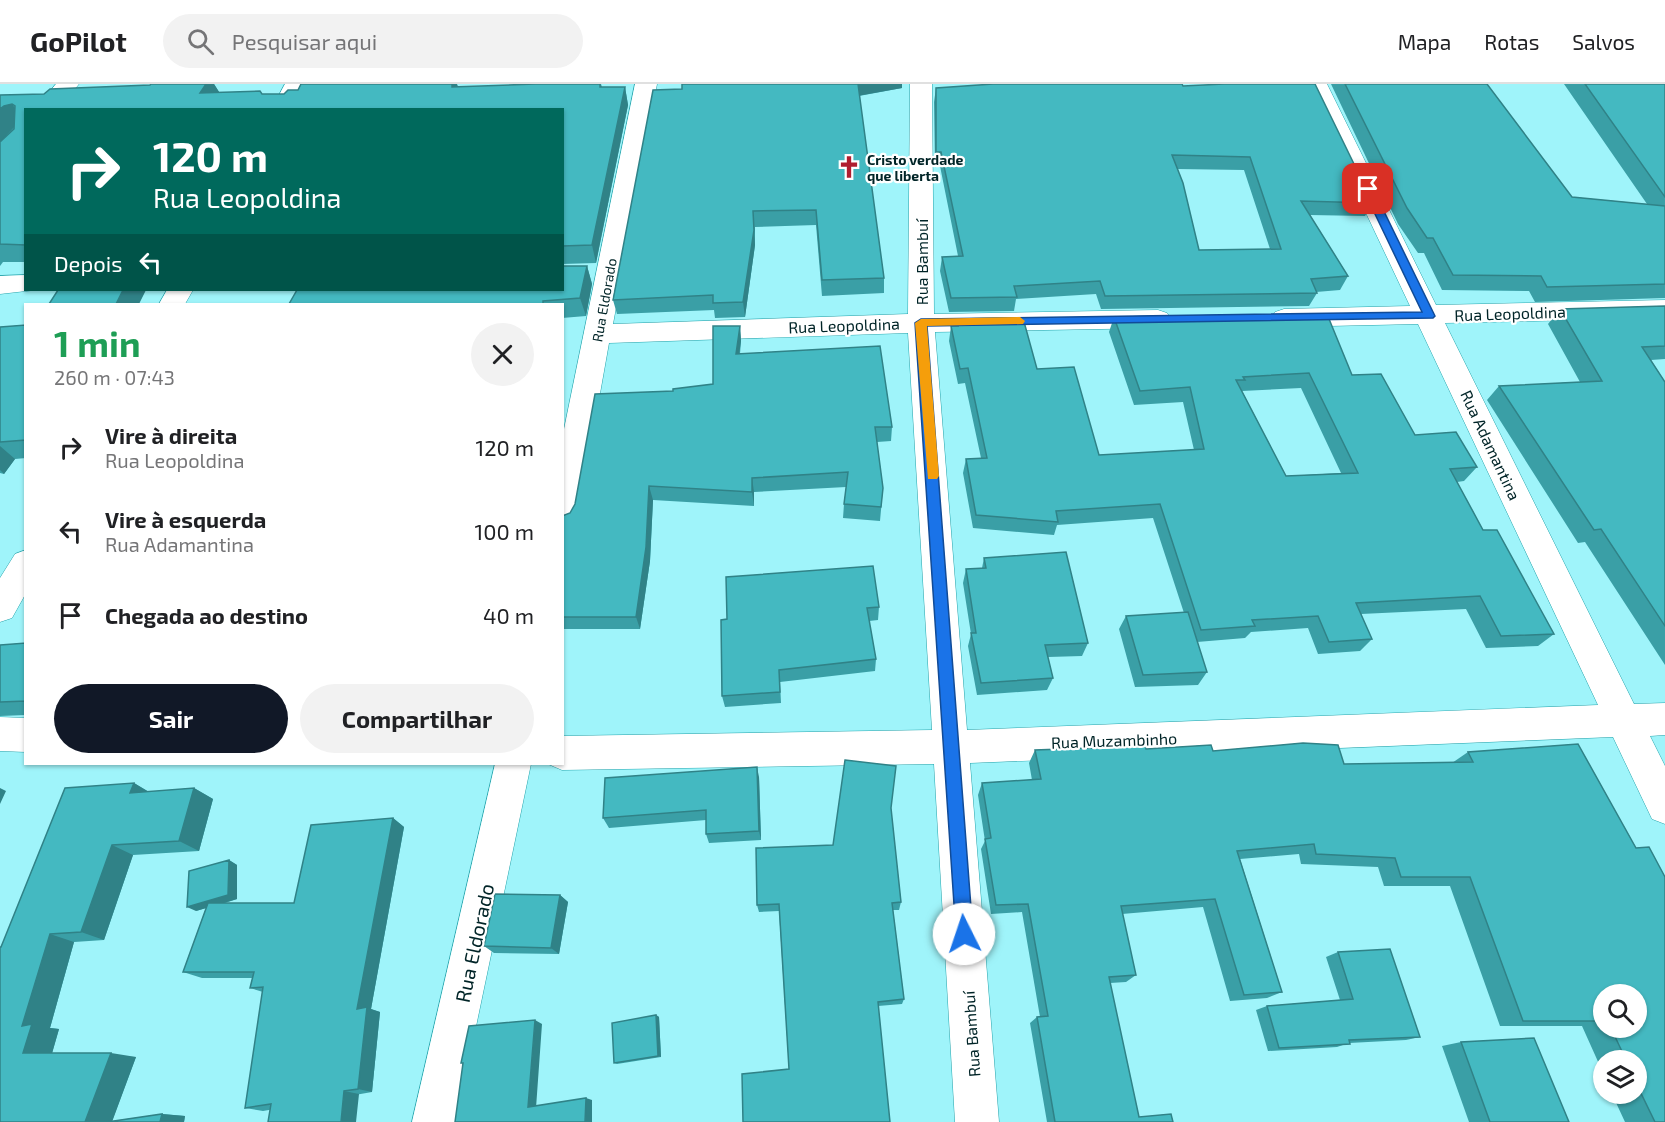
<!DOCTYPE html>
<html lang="pt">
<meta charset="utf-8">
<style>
:root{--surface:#fff;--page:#f2f2f2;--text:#202124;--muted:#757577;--line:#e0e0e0;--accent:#111827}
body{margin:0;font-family:"Exo 2",sans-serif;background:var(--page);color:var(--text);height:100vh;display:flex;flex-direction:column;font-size:22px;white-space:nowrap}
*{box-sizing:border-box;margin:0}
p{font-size:20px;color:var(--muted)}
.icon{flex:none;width:33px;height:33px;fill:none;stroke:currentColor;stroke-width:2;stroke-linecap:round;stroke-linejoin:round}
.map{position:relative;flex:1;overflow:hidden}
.sheet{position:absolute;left:24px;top:219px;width:540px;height:462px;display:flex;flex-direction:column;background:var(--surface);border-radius:0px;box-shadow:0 2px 4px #0004}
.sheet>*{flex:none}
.guide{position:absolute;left:24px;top:24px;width:540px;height:183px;border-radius:0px;box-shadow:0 2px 4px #0004;background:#00695c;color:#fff;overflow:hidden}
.controls{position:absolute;left:1593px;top:900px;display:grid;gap:12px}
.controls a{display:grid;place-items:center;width:54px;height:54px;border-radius:50%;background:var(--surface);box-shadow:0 2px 4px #0004;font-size:30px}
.pin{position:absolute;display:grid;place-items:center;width:51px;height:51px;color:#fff;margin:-26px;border-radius:12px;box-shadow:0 3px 9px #0006}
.me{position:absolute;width:66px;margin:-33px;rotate:356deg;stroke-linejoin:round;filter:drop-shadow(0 0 4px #0008)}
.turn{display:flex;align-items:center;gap:21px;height:126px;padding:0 30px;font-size:27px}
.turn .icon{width:78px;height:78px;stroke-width:2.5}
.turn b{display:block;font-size:42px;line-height:51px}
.then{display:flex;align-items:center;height:57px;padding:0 30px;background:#0003;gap:12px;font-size:22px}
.round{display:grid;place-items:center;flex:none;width:63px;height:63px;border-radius:32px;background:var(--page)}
.head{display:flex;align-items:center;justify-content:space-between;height:102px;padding:0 30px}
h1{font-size:36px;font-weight:700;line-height:45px;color:#1e9e55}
.cta{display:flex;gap:12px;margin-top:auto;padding:12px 30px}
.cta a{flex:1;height:69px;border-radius:36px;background:var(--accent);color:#fff;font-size:24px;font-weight:700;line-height:69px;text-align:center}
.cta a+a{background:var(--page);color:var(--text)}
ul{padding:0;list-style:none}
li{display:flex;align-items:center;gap:18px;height:84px;padding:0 30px}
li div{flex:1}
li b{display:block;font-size:22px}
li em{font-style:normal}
header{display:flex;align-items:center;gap:36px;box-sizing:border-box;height:84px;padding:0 30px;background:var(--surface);border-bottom:2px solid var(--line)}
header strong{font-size:28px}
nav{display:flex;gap:33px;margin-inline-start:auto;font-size:21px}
.search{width:420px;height:54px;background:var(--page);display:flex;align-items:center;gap:15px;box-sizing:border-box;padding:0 21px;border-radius:33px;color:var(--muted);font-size:22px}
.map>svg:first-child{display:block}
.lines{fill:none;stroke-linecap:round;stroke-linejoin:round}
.minor-casing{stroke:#25a3ab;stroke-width:1}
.minor{fill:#fff;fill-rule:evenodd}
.wall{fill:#3a9fa6;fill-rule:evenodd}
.shaded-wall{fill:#308287}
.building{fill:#44b9c1;stroke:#308287;stroke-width:1.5;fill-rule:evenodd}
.route{fill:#1a73e8;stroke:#114b97;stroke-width:1.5}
.slow{fill:#f59e0b}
.labels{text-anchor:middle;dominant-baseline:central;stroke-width:4.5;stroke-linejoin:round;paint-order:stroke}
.far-poi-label{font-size:14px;font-weight:bold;fill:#002427;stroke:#fff;text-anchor:start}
.far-street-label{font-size:14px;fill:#002427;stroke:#fff}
.street-label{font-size:16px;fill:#002427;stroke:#fff}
.near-street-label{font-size:20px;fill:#002427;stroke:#fff}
</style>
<header>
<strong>GoPilot</strong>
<div class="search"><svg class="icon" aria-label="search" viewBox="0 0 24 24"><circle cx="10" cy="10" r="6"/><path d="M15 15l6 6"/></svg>Pesquisar aqui</div>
<nav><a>Mapa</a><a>Rotas</a><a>Salvos</a></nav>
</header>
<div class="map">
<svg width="1665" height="1038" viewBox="0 0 1665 1038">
<rect width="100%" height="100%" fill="#9ff4fa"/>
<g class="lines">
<!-- minor casing -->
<g class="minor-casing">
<path id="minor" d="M56 0H79L57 26H34Z
M285 0H307L293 26H271Z
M635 0H657L613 240 908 230 910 0H932L934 230 1158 226 1167 229 1171 235 1167 241 1158 244 935 248 967 646 1598 621 1418 240 1284 243 1275 240 1271 234 1275 228 1284 225 1410 222 1305 0H1327L1436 221 1665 216V234L1445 239 1634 620 1665 619V651L1650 652 1665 682V740L1652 735 1613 653 970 679 999 1038H955L934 680 562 686 548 680H562V652L932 646 908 249 609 259 578 433 573 442 562 445V355Z
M26 191V206H35L0 210V192Z
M167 206H193L185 220H159Z
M26 466V509L12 534 0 538V494L15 470Z
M0 633 26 634V668L0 667Z
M495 680H531L456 1038H412Z"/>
</g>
<!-- minor -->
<use href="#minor" class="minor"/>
</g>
<!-- wall -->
<path class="wall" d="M151 0H214L219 8 262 10H284L458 3 601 0 602 3H625L628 21 596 179 562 180V26H26V178H3L0 182V58L14 44 0 58V11L44 10 150 1Z
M682 0H902V4L859 12 884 194V209L822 212 816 141 755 143V161L745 233 715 234 714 226 617 230 613 216 682 5Z
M1331 0H1487L1572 113 1647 120 1564 0H1665V214L1535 218 1529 207 1442 206 1424 169H1418L1398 140Z
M1183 2 1373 119 1365 132 1310 131 1348 192 1340 206 1316 208 1317 209 1309 222 1101 225 1096 210 1016 215 1014 227 949 228 940 187 942 173 958 172 940 82H935L934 18 936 4ZM1177 85 1244 86 1270 165 1199 166Z
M587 182 592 200 586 232 562 234V220H289Z
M1665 222V275L1651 276 1665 298V581L1585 458 1578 459 1487 316 1499 302 1580 298 1548 240 1560 225Z
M1114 233 1352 291 1415 351 1477 383 1464 397 1457 398 1483 446 1554 550 1538 562 1486 564 1466 525 1361 530 1372 555 1360 567 1318 570 1308 544 1251 548 1245 554 1197 558 1207 588 1198 601 1135 603 1119 545 1126 532 1184 529 1153 434 1057 441 1054 451 973 444 963 389 966 375 981 374 965 299 958 300 949 257 951 242H955L956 235 1037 285 1099 371 1194 366 1183 318 1134 321 1109 248ZM1301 304 1341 389 1286 392 1242 307Z
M26 241V374L15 375 4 390 0 389V243Z
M740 242 741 257 740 270 892 343 891 357 877 358 883 404 880 437 843 434 844 420 846 403 754 408V422L653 416 650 477 640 545H562V432L570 429 673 307 713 300Z
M984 474 1088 559 1082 572 1048 573 1053 594 1047 606 977 611 968 562 971 550 963 499 966 485 982 484Z
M879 523 878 536 869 537 876 575 875 587 780 598 781 619 725 623 722 612 721 536Z
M26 559V631L0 632V561Z
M1303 659 1338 661 1344 680 1452 679 1468 668 1578 660 1636 764 1649 763 1665 793V1038H1625L1612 1010H1636V976H1604V991L1582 942H1500L1450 802H1384L1378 783 1301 780 1299 770 1240 775 1282 908 1267 914 1230 917 1203 823 1122 830 1136 891 1126 898 1110 899 1139 1033 1171 1030 1173 1038H1047L1030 939 1037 933H1040L1022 828 991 830 981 765 985 757 978 711 982 699 1032 696 1029 679 1035 666 1145 662 1146 665 1211 661 1213 667ZM1604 910H1636V944H1604Z
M759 693 761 756 709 759 706 750V736L609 744 603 734Z
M134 699 149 708 194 704 213 715 199 767 133 771 104 856 74 858 50 944 59 945 52 969 136 973 112 1037 162 1030 185 1032 184 1038H0L1 863Z
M891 724 901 818 899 826H893L904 915 902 920 878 922 789 985 779 827 759 828 757 821 833 761Z
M393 734 404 743 371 925 380 928 372 1008 263 1027 245 1024 263 908 250 904 253 894H202L183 888 206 824 196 827 229 776 237 781V815L225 819H294Z
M560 811 568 818 559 870 494 869 484 862Z
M1338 868 1420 953 1406 956 1349 959 1337 963 1268 967 1256 926 1267 922 1340 916 1326 873Z
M656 931 659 933 661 973 617 980 614 979Z
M1461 958 1569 1038H1469L1442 962Z"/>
<!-- shaded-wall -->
<path class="shaded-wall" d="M206 0H214L221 11 200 9Z
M452 0H457L461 10 452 3Z
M857 0H902V4L857 12Z
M625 3 628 21 596 179 592 161Z
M12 20 25 38 17 40 0 58V25L4 22Z
M753 127 755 161 745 233 743 218Z
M587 182 592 200 586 232 580 214Z
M123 206H146L139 220H116Z
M740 242 741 257 737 285 736 270Z
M0 362 15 375 4 390 0 386Z
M752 394 754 408V422L752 408Z
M649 402 653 416 650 477 640 545 636 533Z
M757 683 759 693 761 756 759 747Z
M134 699 154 711 130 709Z
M0 704 6 707 0 720Z
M194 704 213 715 199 767 179 757Z
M393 734 404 743 371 925 380 928 372 1008 358 1005 357 925Z
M112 761 133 771 104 856 81 848Z
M229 776 237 781V815L196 827 187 823Z
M560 811 568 818 559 870 551 864Z
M50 850 74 858 50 944 59 945 51 973 23 969 22 942Z
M656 931 659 933 661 973 658 972Z
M535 936 542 940 536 1024 528 1023Z
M111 969 136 973 112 1038H85Z
M344 1007 359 1010 356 1038H341Z
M586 1014 592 1016V1038H585Z
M162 1030 185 1032 184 1038H160Z"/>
<!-- building -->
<path class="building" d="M151 0H206L200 9 260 7 262 10H284L288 6H298L301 0H452V3L535 0H600V3H625L592 161 562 162V26H26V161L0 160V58L14 45 15 22 12 20 4 22 0 25V11L44 10 50 5 150 1Z
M682 0H858L884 194 822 196 816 126 753 127 754 146 743 218 713 219V211L613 216 653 6 682 5Z
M993 0H1182L1183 2 1224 0H1315L1373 119 1301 117 1348 192 1311 195 1317 209 1105 212 1100 197 1014 202 1017 213 951 214 942 173 963 172 941 68H936V4ZM1172 71 1250 73 1281 165 1199 166 1183 99Z
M1345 0H1487L1572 113 1665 122V200L1547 203 1541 192 1453 191 1433 154H1427L1407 124Z
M1585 0H1665V113Z
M562 182H587L580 214 543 217V220H289L297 206H562Z
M58 206H123L116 220H49Z
M1665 222V262L1642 263 1665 298V542L1601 445 1594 446 1499 302 1602 297 1560 225Z
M1327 230 1352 291 1381 290 1415 351 1456 348 1477 383 1450 385 1483 446H1497L1554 550 1501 552 1480 512 1356 519 1372 555 1329 558 1318 532 1252 536 1255 542 1201 546 1160 420 1056 427 1058 438 976 431 966 375 987 374 968 284 960 285 951 242H958L956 235 1023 234 1037 285 1074 283 1099 371 1204 365 1190 303 1140 307 1114 233ZM1309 289 1358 389 1286 392 1236 296H1245L1243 293Z
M26 241V356L0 358V243Z
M713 242H740L736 270 880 262 892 343H875L883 404 881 423 844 420 848 388 752 394V408L649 402 646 463 636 533H562V432L570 429 575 420 595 310 673 307V305L713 300Z
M1066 468 1088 559 1045 561 1053 594 981 599 971 549H976L966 485 986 484 984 474Z
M873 482 879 523 867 524 876 575 779 586 780 608 722 612 721 536 727 535 726 493Z
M1188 528 1207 588 1143 591 1126 532Z
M26 559V617L0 618V561Z
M1303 659 1338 661 1344 680 1473 678 1468 668 1578 660 1636 764 1649 763 1665 793V1038H1655L1636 999V976H1626L1611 944H1636V910H1604V937H1523L1470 793H1401L1395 774 1316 770 1314 760 1237 767 1282 908 1244 911 1215 815 1121 822 1136 891 1109 893 1139 1033 1171 1030 1173 1038H1055L1037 933 1048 932 1028 820 996 821 985 755 991 754 982 699 1041 695 1035 666 1145 662 1146 665 1211 661 1213 667Z
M845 676 896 682 891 724 901 818 892 819 904 915 878 918 890 1038H743L742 990 789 985 779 820 757 821 756 764 833 761Z
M757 683 759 747 706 750V726L603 734 605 694Z
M134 699 130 709 194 704 179 757 112 761 81 848 50 850 22 942 32 940 23 969H111L85 1038H0V863H1L65 704Z
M393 734 357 925 367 923 358 1005 344 1007 341 1038H268L271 1020 245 1024 263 903 250 904 254 888H183L208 819H294L311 741Z
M229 776 228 811 187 823 189 787Z
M495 810 560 811 551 864 484 862Z
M1390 865 1420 953 1349 956 1350 960 1279 964 1267 922 1353 915 1338 868Z
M656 931 658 972 614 979 612 939Z
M535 936 528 1023 586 1014 585 1038H455L463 979H461L469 942Z
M1534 954 1569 1038H1490L1461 958Z
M162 1030 160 1038H107Z"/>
<!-- route -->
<path class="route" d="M1364 103 1373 105 1435 232 1433 234 927 242 973 850 970 856 964 859 959 856 956 850 915 239 921 235 1422 228 1363 105Z"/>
<!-- slow -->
<path class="slow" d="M1020 233 1025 237 1023 240 927 242 939 392 937 395H928L915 239 921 235Z"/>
<!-- icons -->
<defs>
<g id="church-bare" transform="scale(1.8)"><path d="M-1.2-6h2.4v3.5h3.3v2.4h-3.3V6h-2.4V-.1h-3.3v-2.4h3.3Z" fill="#b01d2f" stroke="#fff" stroke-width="2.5" paint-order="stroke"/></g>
</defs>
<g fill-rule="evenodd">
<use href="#church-bare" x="849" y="83"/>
</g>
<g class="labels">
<!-- far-poi labels -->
<g class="far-poi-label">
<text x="867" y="75">Cristo verdade<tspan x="867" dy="16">que liberta</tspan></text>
</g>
<!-- far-street labels -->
<g class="far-street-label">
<text transform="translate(604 216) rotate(-80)">Rua Eldorado</text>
</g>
<!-- street labels -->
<g class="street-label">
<text transform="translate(921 178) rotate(-90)">Rua Bambuí</text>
<text transform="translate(1510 229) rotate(-2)">Rua Leopoldina</text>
<text transform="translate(844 241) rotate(-2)">Rua Leopoldina</text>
<text transform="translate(1491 361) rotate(65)">Rua Adamantina</text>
<text transform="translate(1114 656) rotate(-2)">Rua Muzambinho</text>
<text transform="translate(971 950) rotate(-94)">Rua Bambuí</text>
</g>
<!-- near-street labels -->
<g class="near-street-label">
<text transform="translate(474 859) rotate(-78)">Rua Eldorado</text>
</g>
</g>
</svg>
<div class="controls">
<a><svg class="icon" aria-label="search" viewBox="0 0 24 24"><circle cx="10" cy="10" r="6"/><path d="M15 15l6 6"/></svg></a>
<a><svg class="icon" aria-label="layers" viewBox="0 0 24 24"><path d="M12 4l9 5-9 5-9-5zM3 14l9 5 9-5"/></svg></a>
</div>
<div class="pin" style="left:1368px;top:105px;background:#d93025"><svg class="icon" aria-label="arrive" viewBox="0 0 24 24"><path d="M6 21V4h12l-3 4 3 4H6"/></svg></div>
<svg class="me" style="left:964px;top:850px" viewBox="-20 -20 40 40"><circle r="19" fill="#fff"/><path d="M0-13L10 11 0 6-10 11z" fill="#1a73e8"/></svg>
<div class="guide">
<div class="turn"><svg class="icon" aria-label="right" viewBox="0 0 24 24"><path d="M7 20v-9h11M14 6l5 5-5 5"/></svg><div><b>120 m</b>Rua Leopoldina</div></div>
<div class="then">Depois<svg class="icon" aria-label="left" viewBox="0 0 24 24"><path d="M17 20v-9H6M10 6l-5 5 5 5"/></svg></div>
</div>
<section class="sheet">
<div class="head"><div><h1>1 min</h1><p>260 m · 07:43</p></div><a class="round"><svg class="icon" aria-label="close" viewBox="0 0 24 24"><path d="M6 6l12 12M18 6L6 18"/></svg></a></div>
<ul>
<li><svg class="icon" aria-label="right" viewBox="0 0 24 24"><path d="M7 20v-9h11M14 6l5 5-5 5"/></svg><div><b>Vire à direita</b><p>Rua Leopoldina</p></div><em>120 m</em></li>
<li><svg class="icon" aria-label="left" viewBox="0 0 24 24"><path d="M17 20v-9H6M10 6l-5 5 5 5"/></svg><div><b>Vire à esquerda</b><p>Rua Adamantina</p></div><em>100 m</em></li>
<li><svg class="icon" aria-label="arrive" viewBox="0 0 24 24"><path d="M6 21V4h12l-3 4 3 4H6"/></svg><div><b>Chegada ao destino</b></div><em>40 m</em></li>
</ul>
<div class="cta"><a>Sair</a><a>Compartilhar</a></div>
</section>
</div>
